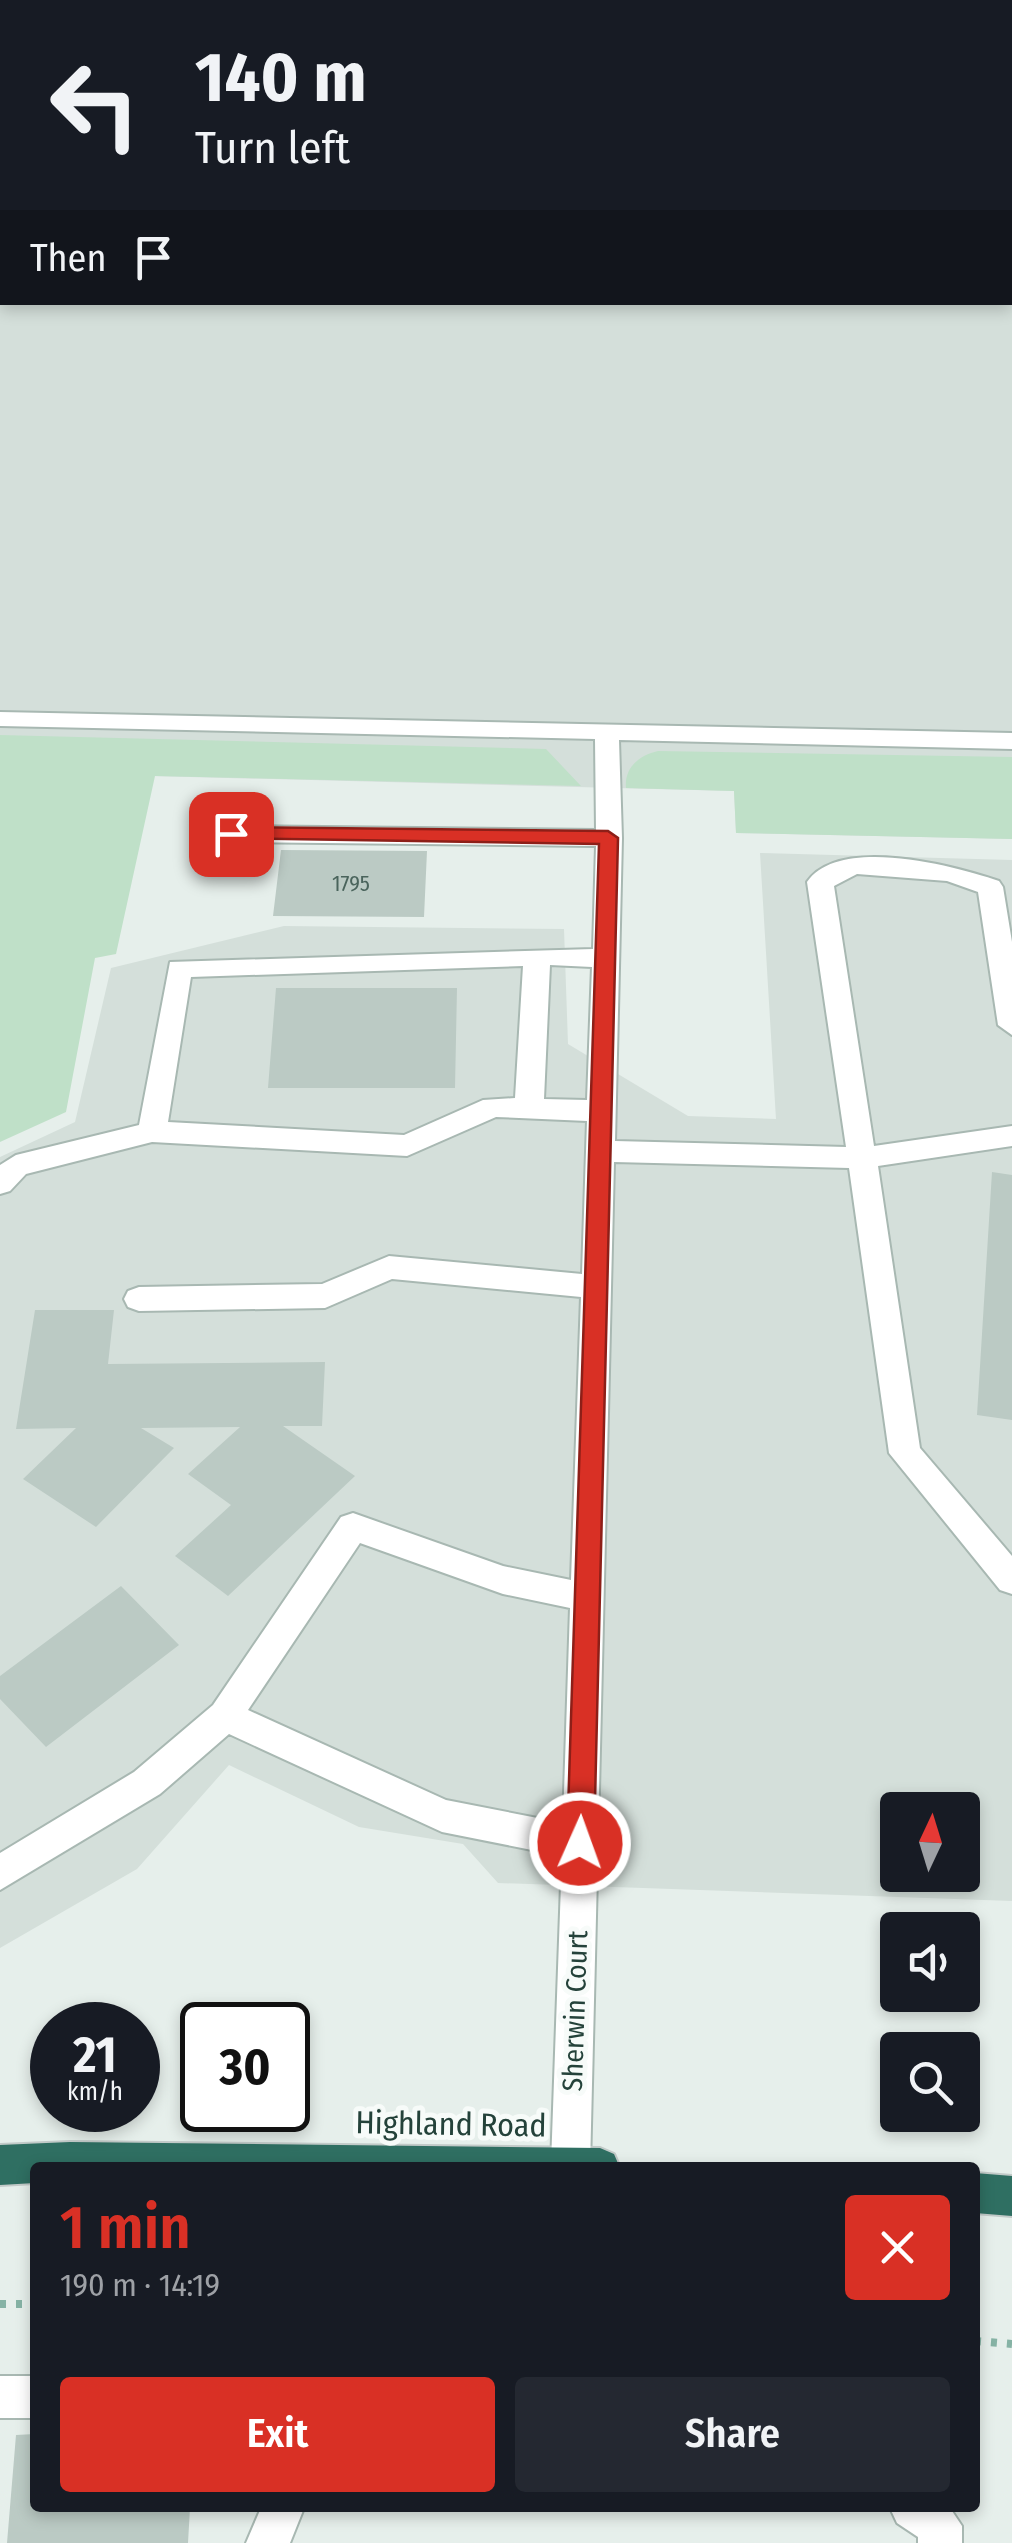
<!DOCTYPE html>
<meta charset="utf-8">
<style>
:root{--surface:#171b24;--page:#242831;--text:#f1f3f6;--muted:#9ea1a6;--accent:#d93025}
body{margin:0;font-family:"Fira Sans Condensed",sans-serif;background:var(--page);color:var(--text);height:100vh;display:flex;flex-direction:column;font-size:38px;white-space:nowrap}
*{box-sizing:border-box;margin:0}
p{font-size:32px;color:var(--muted)}
.icon{flex:none;width:55px;height:55px;fill:none;stroke:currentColor;stroke-width:2;stroke-linecap:round;stroke-linejoin:round}
.map{position:relative;flex:1;overflow:hidden}
.drawer{position:absolute;left:30px;top:2162px;width:950px;height:350px;display:flex;flex-direction:column;background:var(--surface);border-radius:10px;box-shadow:0 5px 15px #0003}
.drawer>*{flex:none}
.banner{position:absolute;left:0px;top:0px;width:1012px;height:305px;box-shadow:0 5px 15px #0003;background:#171b24;color:var(--text);overflow:hidden}
.needle{width:65px;rotate:4deg}
.fabs{position:absolute;left:880px;top:1792px;display:grid;gap:20px}
.fabs a{display:grid;place-items:center;width:100px;height:100px;border-radius:10px;background:var(--surface);box-shadow:0 5px 15px #0003;font-size:50px}
.speed{position:absolute;left:30px;top:2002px;display:flex;gap:20px;font-size:50px;font-weight:700;text-align:center}
.speed>*{display:grid;place-content:center;width:130px;height:130px;border-radius:50%;background:var(--surface);box-shadow:0 5px 15px #0003;line-height:1}
.speed small{font-size:25px;font-weight:400}
.speed .limit{border:5px solid #111;border-radius:15px;background:#fff;color:#111}
.pin{position:absolute;display:grid;place-items:center;width:85px;height:85px;color:#fff;margin:-42px;border-radius:20px;box-shadow:0 5px 15px #0006}
.me{position:absolute;width:110px;margin:-55px;rotate:2deg;stroke-linejoin:round;filter:drop-shadow(0 0 8px #0008)}
.turn{display:flex;align-items:center;gap:35px;height:210px;padding:0 30px;font-size:45px}
.turn .icon{width:130px;height:130px;stroke-width:2.5}
.turn b{display:block;font-size:70px;line-height:85px}
.then{display:flex;align-items:center;height:95px;padding:0 30px;background:#0003;gap:20px;font-size:38px}
.round{display:grid;place-items:center;flex:none;width:105px;height:105px;border-radius:10px;background:var(--page)}
.head{display:flex;align-items:center;justify-content:space-between;height:170px;padding:0 30px}
h1{font-size:60px;font-weight:600;line-height:75px;color:var(--accent)}
.action{display:flex;gap:20px;margin-top:auto;padding:20px 30px}
.action a{flex:1;height:115px;border-radius:10px;background:var(--accent);color:#fff;font-size:40px;font-weight:600;line-height:115px;text-align:center}
.action a+a{background:var(--page);color:var(--text)}
.map>svg:first-child{display:block}
.built{fill:#d4dfda;fill-rule:evenodd}
.green{fill:#bfe0c8}
.building{fill:#bbcac4}
.lines{fill:none;stroke-linecap:round;stroke-linejoin:round}
.minor-casing{stroke:#a8b8b2;stroke-width:4}
.highway-casing{stroke:#c2cac8;stroke-width:4}
.path{stroke:#86b3a5;stroke-width:8;stroke-dasharray:6 10;stroke-linecap:butt}
.minor{fill:#fff;fill-rule:evenodd}
.highway{fill:#2f6f62;fill-rule:evenodd}
.route{fill:#d93025;stroke:#8d1f18;stroke-width:2.5}
.labels{text-anchor:middle;dominant-baseline:central;stroke-width:10;stroke-linejoin:round;paint-order:stroke}
.number-label{font-size:22px;fill:#4a645c}
.street-label{font-size:28px;fill:#24423a;stroke:#f7fbf9}
.near-street-label{font-size:32px;fill:#24423a;stroke:#f7fbf9}
</style>
<div class="map">
<svg width="1012" height="2543" viewBox="0 0 1012 2543">
<rect width="100%" height="100%" fill="#e6efeb"/>
<!-- built -->
<path class="built" d="M0 0H1012V839L736 833 734 791 0 772ZM2 2H1010V302H2Z
M760 853 1012 860V1901L498 1883 463 1844 359 1827 229 1765 137 1869 0 1948V1157L75 1122 111 968 284 926 564 929 568 1044 688 1116 776 1119ZM898 1810H962V1875H898Z"/>
<!-- green -->
<path class="green" d="M0 735 546 749 581 786 155 776 116 954 95 958 66 1112 0 1142Z
M658 751 1012 757V839L736 833 734 791 626 788C624 767 640 755 658 751Z"/>
<!-- building -->
<path class="building" d="M281 850 427 851 424 917 273 916Z
M276 988H457L455 1088H268Z
M992 1172 1012 1175V1420L977 1415Z
M35 1310H114L108 1364 325 1362 322 1426H283L355 1476 228 1596 175 1556 231 1505 188 1474 240 1427 141 1428 174 1448 96 1527 23 1479 76 1428 16 1429Z
M121 1586 179 1645 46 1747 0 1699V1676Z
M35 2434V2508H190L188 2543H7L16 2435Z"/>
<g class="lines">
<!-- minor casing -->
<g class="minor-casing">
<path id="minor" d="M0 138H2V148H0Z
M1010 155H1012V165H1010Z
M0 712 1012 733V749L619 740 622 838 615 1141 846 1147 807 882C839 835 955 866 999 881L1003 887 1012 942V1035L998 1025 978 892 947 881 857 874 834 886 874 1146 1012 1126V1146L878 1166 920 1448 1012 1556V1594L1000 1590 889 1453 849 1168 614 1162 590 2168 551 2165 562 1856 442 1832 229 1734 160 1794 0 1890V1853L134 1772 213 1705 341 1517 353 1513 503 1566 571 1580 581 1297 392 1279 325 1308 139 1311 128 1307 124 1299 128 1291 139 1287 322 1284 389 1256 582 1274 587 1121 496 1117 407 1156 152 1142 26 1174 10 1191 0 1194V1165L16 1155 139 1125 170 962 593 949 596 846 231 842 218 834 231 826 596 830 595 739 0 726ZM550 965 592 967 587 1100 544 1099ZM523 966 515 1098 483 1100 404 1135 168 1122 191 977ZM360 1543 503 1594 570 1608 563 1823 446 1800 248 1710Z
M0 2376H35V2418H0Z
M261 2508H304L290 2543H246Z
M890 2508H950L962 2526V2543H918V2537L897 2523Z"/>
</g>
<!-- highway casing -->
<g class="highway-casing">
<path id="highway" d="M70 2142 600 2148 614 2154 620 2168H35V2183L0 2185V2145Z
M975 2173 1012 2176V2216L975 2213Z"/>
</g>
<!-- path -->
<path class="path" d="M0 2304H35
M975 2341 1012 2344"/>
<!-- minor -->
<use href="#minor" class="minor"/>
<!-- highway -->
<use href="#highway" class="highway"/>
</g>
<!-- route -->
<path class="route" d="M231 827 608 831 618 838 594 1843 590 1852 580 1855 571 1852 567 1843 599 844 224 838V829Z"/>
<g class="labels">
<!-- number labels -->
<g class="number-label">
<text x="351" y="883">1795</text>
</g>
<!-- street labels -->
<g class="street-label">
<text transform="translate(575 2011) rotate(-88)">Sherwin Court</text>
</g>
<!-- near-street labels -->
<g class="near-street-label">
<text transform="translate(451 2124) rotate(1)">Highland Road</text>
</g>
</g>
</svg>
<div class="fabs">
<a><svg class="needle" viewBox="-14 -14 28 28"><path d="M0-13l5 13h-10z" fill="#e53935"/><path d="M0 13l5-13h-10z" fill="#9ea1a6"/></svg></a>
<a><svg class="icon" aria-label="sound" viewBox="0 0 24 24"><path d="M4 9h4l5-4v14l-5-4H4zM17 9q2 3 0 6"/></svg></a>
<a><svg class="icon" aria-label="search" viewBox="0 0 24 24"><circle cx="10" cy="10" r="6"/><path d="M15 15l6 6"/></svg></a>
</div>
<div class="speed"><div>21<small>km/h</small></div><div class="limit">30</div></div>
<div class="pin" style="left:231px;top:834px;background:#d93025"><svg class="icon" aria-label="arrive" viewBox="0 0 24 24"><path d="M6 21V4h12l-3 4 3 4H6"/></svg></div>
<svg class="me" style="left:580px;top:1843px" viewBox="-20 -20 40 40"><circle r="17" fill="#d93025" stroke="#fff" stroke-width="3"/><path d="M0-11L8 9 0 5-8 9z" fill="#fff"/></svg>
<div class="banner">
<div class="turn"><svg class="icon" aria-label="left" viewBox="0 0 24 24"><path d="M17 20v-9H6M10 6l-5 5 5 5"/></svg><div><b>140 m</b>Turn left</div></div>
<div class="then">Then<svg class="icon" aria-label="arrive" viewBox="0 0 24 24"><path d="M6 21V4h12l-3 4 3 4H6"/></svg></div>
</div>
<section class="drawer">
<div class="head"><div><h1>1 min</h1><p>190 m · 14:19</p></div><a class="round" style="background:#d93025;color:#fff"><svg class="icon" aria-label="close" viewBox="0 0 24 24"><path d="M6 6l12 12M18 6L6 18"/></svg></a></div>
<div class="action"><a>Exit</a><a>Share</a></div>
</section>
</div>
